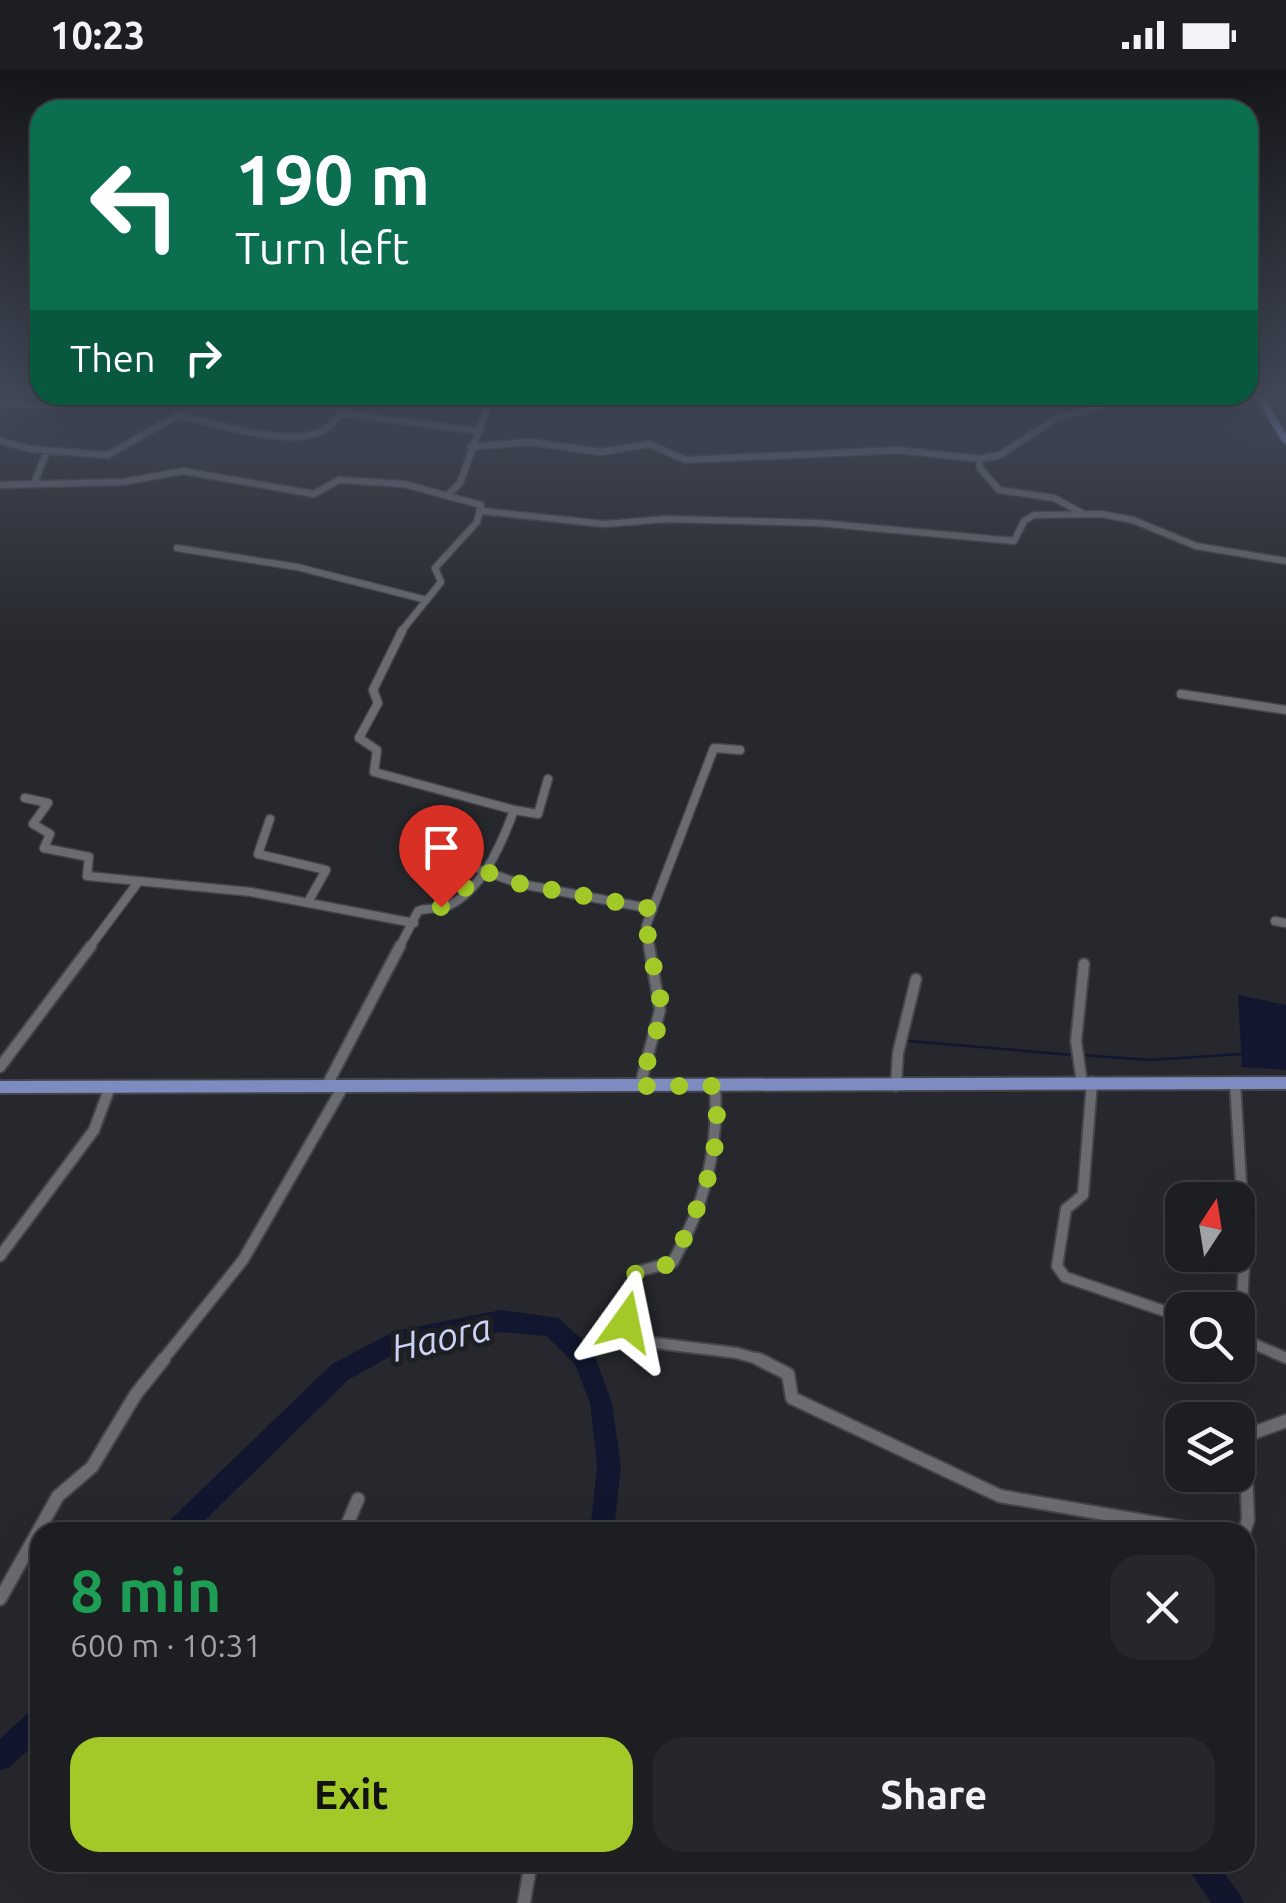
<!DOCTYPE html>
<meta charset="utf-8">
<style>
:root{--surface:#1d1e22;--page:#25272a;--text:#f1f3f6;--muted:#a0a2a5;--line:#3b3c40;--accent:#a2c927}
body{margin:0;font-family:Ubuntu,sans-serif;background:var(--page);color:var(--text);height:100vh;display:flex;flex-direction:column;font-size:38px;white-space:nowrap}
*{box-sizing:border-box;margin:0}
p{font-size:32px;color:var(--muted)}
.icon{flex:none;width:55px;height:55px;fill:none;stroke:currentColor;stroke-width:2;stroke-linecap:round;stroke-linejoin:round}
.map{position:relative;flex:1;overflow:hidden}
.drawer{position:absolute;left:30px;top:1452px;width:1225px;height:350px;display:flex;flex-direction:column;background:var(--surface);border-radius:30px;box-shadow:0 10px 40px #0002,0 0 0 2px var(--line)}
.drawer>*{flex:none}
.guide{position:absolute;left:30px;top:30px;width:1228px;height:305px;border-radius:30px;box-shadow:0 10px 40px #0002,0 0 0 2px var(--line);background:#0b6e4f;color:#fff;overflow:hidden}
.needle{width:65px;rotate:12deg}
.fabs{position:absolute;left:1165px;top:1112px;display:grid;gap:20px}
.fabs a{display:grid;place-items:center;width:90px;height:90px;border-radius:20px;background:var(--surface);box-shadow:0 10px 40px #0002,0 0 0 2px var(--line);font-size:50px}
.pin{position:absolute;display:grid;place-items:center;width:85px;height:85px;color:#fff;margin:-102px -42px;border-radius:50% 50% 50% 0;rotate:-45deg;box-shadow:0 0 10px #0007}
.pin .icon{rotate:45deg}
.me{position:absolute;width:110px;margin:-55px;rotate:12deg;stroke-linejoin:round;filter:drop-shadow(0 0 8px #0008)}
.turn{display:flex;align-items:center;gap:35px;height:210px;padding:0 40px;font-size:45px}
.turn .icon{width:130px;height:130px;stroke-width:2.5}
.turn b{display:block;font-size:70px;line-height:85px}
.then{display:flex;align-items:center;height:95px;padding:0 40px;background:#0003;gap:20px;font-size:38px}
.round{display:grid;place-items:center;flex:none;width:105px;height:105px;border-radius:30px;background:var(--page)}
.overview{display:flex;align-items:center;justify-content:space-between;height:170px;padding:0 40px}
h1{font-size:60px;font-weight:700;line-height:75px;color:#1e9e55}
.action{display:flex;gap:20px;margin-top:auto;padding:20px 40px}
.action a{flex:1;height:115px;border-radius:30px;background:var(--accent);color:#111;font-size:40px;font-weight:700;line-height:115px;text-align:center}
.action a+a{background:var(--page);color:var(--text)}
.status{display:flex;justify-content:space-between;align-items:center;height:70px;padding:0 50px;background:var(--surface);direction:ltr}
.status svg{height:28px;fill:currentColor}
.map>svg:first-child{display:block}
.water{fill:#12172f}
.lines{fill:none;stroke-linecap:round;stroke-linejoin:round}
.stream{stroke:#12172f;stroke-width:2.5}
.river{fill:#12172f;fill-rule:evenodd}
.street-far3-casing{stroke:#444549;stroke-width:9}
.street-far2-casing{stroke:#444549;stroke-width:11}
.street-far1-casing{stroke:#444549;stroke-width:14}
.street-casing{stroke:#444549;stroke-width:16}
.primary-casing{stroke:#444549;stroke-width:4}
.highway-casing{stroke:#444549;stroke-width:4}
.street-far3{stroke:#6a6c72;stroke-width:6}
.street-far2{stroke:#6a6c72;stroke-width:8}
.street-far1{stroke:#6a6c72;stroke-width:10}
.street{stroke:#6a6c72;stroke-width:12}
.primary{fill:#7e8bc1;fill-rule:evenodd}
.highway{fill:#8b9ff5;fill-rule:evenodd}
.route{stroke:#a2c927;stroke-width:18;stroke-dasharray:0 32.4}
.labels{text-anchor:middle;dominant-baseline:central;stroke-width:10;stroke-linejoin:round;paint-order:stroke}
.near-water-label{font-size:38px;font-style:italic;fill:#cad3f5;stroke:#1d1f23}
</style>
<div class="status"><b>10:23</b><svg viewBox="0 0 49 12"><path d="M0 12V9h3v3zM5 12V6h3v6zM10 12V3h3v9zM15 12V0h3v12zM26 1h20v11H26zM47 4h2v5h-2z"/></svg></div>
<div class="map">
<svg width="1286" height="1833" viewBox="0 0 1286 1833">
<rect width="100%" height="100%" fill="#27282d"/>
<!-- water -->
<path class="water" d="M1238 925 1286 935V1000L1242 997Z"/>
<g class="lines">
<!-- stream -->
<path class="stream" d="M909 971 1072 985
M1080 985 1151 990 1241 984"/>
<!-- river -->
<path class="river" d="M501 1240 559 1248 592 1279 612 1333 621 1396 614 1462H590L597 1396 590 1333 575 1294 546 1266 501 1262 398 1282 348 1310 193 1462H164L167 1453 332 1294 395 1261Z
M40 1638V1669L10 1697 0 1701V1669L30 1641Z
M1184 1792H1216L1239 1823 1244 1833H1211Z"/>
<!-- street-far3 casing -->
<g class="street-far3-casing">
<path id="street-far3" d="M0 333 40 336 101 331
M340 343 479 361
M0 371 30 379 108 385 178 345C213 353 293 379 324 360 337 352 346 336 356 325
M471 377 529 372 601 382 649 374 686 390 898 380 979 389 1000 385 1056 348 1128 329 1236 325
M979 389 980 398 999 420 1054 428 1082 443
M35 411 47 381
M0 415 123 412 183 401 314 424 339 410 404 414 481 435 477 452 435 498 441 512 400 563
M449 424 460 413 492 325
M481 441 604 454 666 449 819 453 1014 471 1024 451 1034 445 1101 444 1133 450 1196 476 1286 491
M177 478 297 497 427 530"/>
</g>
<!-- street-far2 casing -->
<g class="street-far2-casing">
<path id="street-far2" d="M1181 624 1286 640
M25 728 48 733 33 754 50 764 44 778 89 787 87 806 251 822 414 853
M514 740 538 744 548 709
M270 749 258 784 326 800 308 832
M481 800 521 814 653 839
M1275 851 1286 853
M89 878 139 811
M399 878 418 841C428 837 440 840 450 835 482 820 503 771 514 740L374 702 377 680 359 668 378 633 373 620 402 561
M650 878 646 856 714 678 740 680"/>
</g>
<!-- street-far1 casing -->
<g class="street-far1-casing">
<path id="street-far1" d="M0 997 91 876
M1092 1012 1083 1125 1066 1139 1057 1196 1065 1207 1182 1247
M1235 1012 1245 1179 1240 1268
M1082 1013 1076 971 1084 894
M327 1015 400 876
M640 1016 660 940 649 876
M715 1016C719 1080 704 1136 673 1192L636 1202 626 1240 631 1270 737 1283 765 1291
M896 1016 898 983 916 909
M0 1186 94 1060 110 1017
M1238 1267 1286 1288
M162 1291 243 1190 344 1015"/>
</g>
<!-- street casing -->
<g class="street-casing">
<path id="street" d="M758 1289 788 1304 792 1328 1000 1426 1209 1462
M344 1462 358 1429
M1244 1462 1248 1450 1245 1366 1286 1351
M0 1529 58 1426 92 1397 136 1324 164 1289
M524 1833 531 1792"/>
</g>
<!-- primary casing -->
<g class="primary-casing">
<path id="primary" d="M1286 1007V1019L0 1023V1011Z"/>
</g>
<!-- highway casing -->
<g class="highway-casing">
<path id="highway" d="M1253 323H1261L1286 364V374L1282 371Z"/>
</g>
<!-- street-far3 -->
<use href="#street-far3" class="street-far3"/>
<!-- street-far2 -->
<use href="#street-far2" class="street-far2"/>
<!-- street-far1 -->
<use href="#street-far1" class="street-far1"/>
<!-- street -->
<use href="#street" class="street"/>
<!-- primary -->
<use href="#primary" class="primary"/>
<!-- highway -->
<use href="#highway" class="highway"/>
</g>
<!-- sky -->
<linearGradient id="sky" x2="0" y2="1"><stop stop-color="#151619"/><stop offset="0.56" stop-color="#414857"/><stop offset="1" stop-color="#414857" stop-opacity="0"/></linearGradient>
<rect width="1286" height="579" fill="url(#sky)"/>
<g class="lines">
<!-- route -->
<path class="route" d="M441 837 450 835 481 800 521 814 653 839C637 876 663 902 660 939 659 964 646 992 640 1016H715C723 1085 704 1124 676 1186L666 1195 636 1202 627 1226 626 1252"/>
</g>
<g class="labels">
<!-- near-water labels -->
<g class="near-water-label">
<text transform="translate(441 1267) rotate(-13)">Haora</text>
</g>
</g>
</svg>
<div class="fabs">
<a><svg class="needle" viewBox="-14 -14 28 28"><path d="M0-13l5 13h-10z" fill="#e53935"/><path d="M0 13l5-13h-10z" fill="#a0a2a5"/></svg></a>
<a><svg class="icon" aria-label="search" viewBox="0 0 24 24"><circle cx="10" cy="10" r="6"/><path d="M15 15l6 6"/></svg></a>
<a><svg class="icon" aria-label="layers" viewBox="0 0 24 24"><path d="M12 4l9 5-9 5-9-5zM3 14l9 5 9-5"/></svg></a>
</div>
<div class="pin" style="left:441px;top:837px;background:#d93025"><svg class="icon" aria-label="arrive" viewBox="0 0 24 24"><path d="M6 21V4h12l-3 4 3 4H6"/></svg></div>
<svg class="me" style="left:626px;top:1252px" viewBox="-20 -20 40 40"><path d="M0-17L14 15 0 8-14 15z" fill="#a2c927" stroke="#fff" stroke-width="4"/></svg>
<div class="guide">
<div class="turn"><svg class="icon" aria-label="left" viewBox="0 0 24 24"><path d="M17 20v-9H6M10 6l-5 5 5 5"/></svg><div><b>190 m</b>Turn left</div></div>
<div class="then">Then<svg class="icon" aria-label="right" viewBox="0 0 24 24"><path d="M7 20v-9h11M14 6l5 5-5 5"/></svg></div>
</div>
<section class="drawer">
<div class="overview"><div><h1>8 min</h1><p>600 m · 10:31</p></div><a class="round"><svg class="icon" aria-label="close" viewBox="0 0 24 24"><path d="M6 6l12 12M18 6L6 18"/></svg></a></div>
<div class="action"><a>Exit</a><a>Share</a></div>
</section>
</div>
